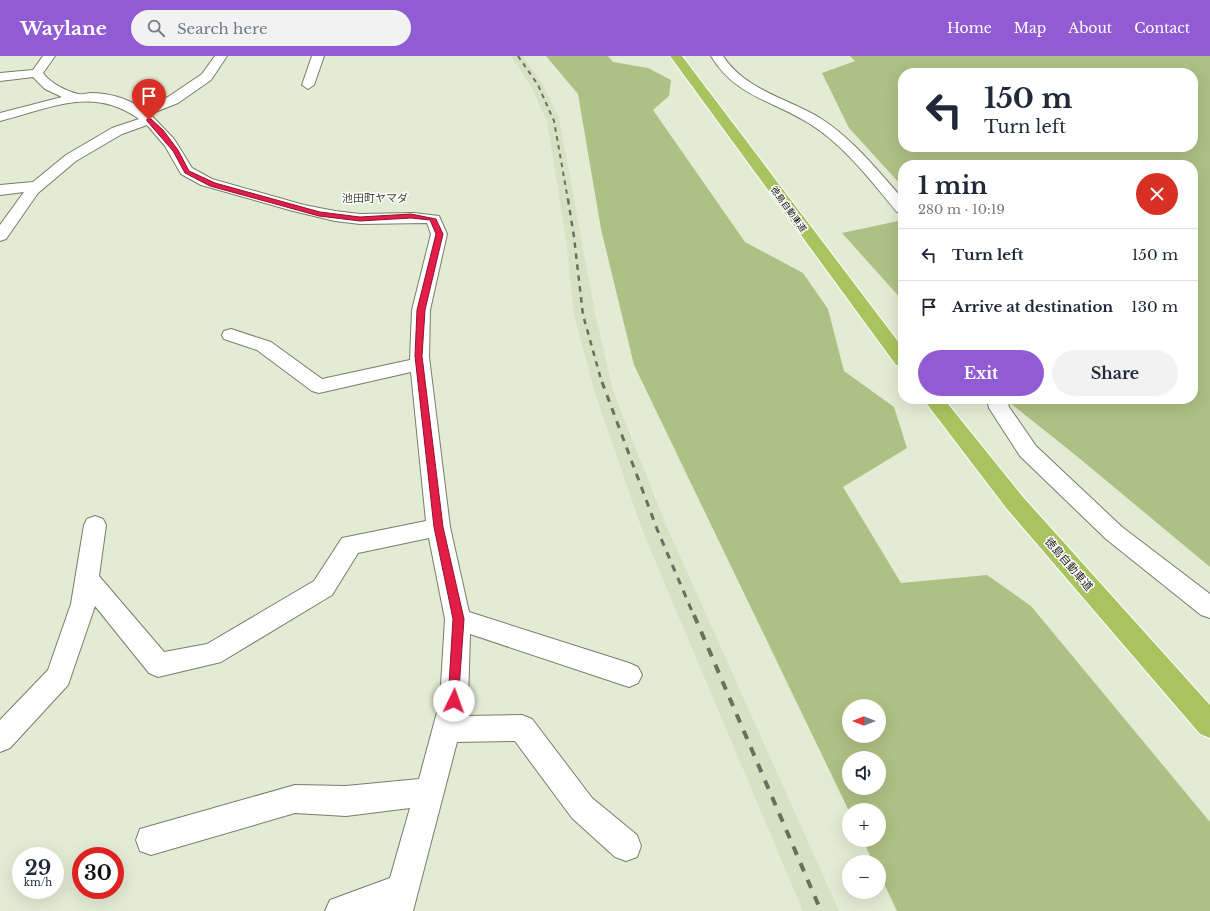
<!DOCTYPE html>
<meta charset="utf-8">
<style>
:root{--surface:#fff;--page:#f2f2f3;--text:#1f2937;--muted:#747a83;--line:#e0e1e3;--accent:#905bd3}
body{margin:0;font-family:"Libre Baskerville","Noto Sans JP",serif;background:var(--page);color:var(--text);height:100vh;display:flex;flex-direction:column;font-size:15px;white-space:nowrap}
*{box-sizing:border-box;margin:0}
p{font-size:13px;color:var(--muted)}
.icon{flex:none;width:22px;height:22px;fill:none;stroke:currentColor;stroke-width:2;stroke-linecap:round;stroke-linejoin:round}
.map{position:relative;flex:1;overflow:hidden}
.side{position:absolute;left:898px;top:104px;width:300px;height:244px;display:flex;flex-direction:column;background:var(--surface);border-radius:16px;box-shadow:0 4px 16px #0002}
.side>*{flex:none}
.banner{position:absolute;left:898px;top:12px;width:300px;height:84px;border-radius:16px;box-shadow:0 4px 16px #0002;background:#fff;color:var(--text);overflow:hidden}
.needle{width:26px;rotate:270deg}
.buttons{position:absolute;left:842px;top:643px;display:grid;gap:8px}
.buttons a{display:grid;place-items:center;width:44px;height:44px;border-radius:50%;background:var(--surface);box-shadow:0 4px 16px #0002;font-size:20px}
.speed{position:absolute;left:12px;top:791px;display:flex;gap:8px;font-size:20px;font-weight:700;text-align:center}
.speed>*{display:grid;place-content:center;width:52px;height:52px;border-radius:50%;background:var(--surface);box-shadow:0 4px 16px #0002;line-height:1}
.speed small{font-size:10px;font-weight:400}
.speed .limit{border:6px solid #d22;background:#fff;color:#111}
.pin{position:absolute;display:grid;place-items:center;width:34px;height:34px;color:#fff;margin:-41px -17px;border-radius:50% 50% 50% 0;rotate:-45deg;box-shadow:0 0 4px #0007}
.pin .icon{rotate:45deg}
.me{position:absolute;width:44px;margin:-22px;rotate:3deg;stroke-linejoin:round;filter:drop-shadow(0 0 3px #0008)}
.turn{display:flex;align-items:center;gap:14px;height:84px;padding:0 20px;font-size:18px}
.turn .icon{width:52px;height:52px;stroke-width:2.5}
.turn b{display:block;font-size:28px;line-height:34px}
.round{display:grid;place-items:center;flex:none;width:42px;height:42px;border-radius:21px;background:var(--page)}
.overview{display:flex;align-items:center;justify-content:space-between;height:68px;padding:0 20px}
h1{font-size:24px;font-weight:700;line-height:30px}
.cta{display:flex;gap:8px;margin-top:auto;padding:8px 20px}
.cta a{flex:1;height:46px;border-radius:24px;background:var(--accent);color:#fff;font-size:16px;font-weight:700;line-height:46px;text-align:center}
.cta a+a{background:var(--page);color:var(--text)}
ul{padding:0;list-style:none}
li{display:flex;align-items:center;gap:12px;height:52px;padding:0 20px;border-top:1px solid var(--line)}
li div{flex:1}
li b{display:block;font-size:15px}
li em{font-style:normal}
header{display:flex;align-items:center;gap:24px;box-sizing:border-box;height:56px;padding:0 20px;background:var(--accent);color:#fff}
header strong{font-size:19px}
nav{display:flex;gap:22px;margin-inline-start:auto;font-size:14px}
.search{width:280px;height:36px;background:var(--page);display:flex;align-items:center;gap:10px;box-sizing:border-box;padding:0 14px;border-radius:22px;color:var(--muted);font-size:15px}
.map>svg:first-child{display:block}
.built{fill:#d7e1c3}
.green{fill:#aec184;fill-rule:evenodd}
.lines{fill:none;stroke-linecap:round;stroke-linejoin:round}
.street-casing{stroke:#777e6a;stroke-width:2}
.highway-casing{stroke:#fff;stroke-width:2}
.street{fill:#fff;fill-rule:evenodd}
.highway{fill:#a9c45f;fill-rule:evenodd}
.rail-far3{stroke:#6a6f60;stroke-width:2;stroke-dasharray:4.5 4.5;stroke-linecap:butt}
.rail-far2{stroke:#6a6f60;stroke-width:2.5;stroke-dasharray:5.5 5.5;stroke-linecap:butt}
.rail-far1{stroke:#6a6f60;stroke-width:3;stroke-dasharray:7 7;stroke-linecap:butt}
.rail{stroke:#6a6f60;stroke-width:4;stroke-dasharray:9 9;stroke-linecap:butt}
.route{fill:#e11d48;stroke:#92132f}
.labels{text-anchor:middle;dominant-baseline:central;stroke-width:3;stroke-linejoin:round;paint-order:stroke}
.far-street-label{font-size:9px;fill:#14160e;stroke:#fff}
.far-quarter-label{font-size:11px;fill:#444937;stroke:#fff}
.street-label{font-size:11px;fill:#14160e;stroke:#fff}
</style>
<header>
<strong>Waylane</strong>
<div class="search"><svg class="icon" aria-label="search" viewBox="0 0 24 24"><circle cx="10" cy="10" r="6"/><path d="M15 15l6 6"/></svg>Search here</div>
<nav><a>Home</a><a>Map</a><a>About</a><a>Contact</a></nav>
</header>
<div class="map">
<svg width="1210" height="855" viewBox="0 0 1210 855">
<rect width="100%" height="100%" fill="#e3ebd4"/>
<!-- built -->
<path class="built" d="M511 0H523L543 29 559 62 595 257 613 335 666 469 839 855H803L643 476 595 337 574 259 566 183 547 65 531 30Z"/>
<!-- green -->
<path class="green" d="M546 0H608L613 6 648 12 671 24 669 40 653 54 745 186 803 217 828 253 844 315 894 351 907 392 843 431 901 527 987 519 1031 550 1210 766V855H897L879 817V806H873L863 784H879V754L849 755 634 309 601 173 578 38ZM849 650H879V680H849ZM849 702H879V732H849Z
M850 0H1210V511L1073 397 1005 343H1193V109H903V131L849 72 822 17 855 5ZM903 17H1193V91H903Z
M903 164V245L842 177Z"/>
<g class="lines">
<!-- street casing -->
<g class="street-casing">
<path id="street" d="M43 0H55L43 17C50 27 66 35 78 38 82 39 87 37 91 37 108 37 127 42 141 52L168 41 202 18 215 0H227L211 24 178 47 150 58 174 83 192 112 212 123 304 149 335 155 360 158 414 157 439 160 447 178 430 254 429 301 450 471 469 556 629 607 638 611 642 619 638 627 629 631 470 578 468 645 464 660 522 659 532 663 592 742 637 779 641 790 637 801 626 805 615 801 572 762 515 685 457 686 413 855H325L330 844 390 822 410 752 346 760 295 757 151 799 140 795 136 784 140 773 295 729 346 730 419 723 440 645 445 563 429 482 358 497 332 539 221 606 158 621 149 617 95 550 68 629 10 692 0 696V664L48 614 71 548 84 469 87 463 95 460 103 463 106 469 99 520 164 596 207 588 314 525 342 482 426 465 411 316 319 337 312 335 257 294 224 283 222 279 224 275 231 273 271 286 322 323 410 304 412 254 431 178 427 167 360 168 335 165 293 155 201 129 181 118 165 90 147 69 122 78 76 105 38 137 6 183 0 185V169L24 136 0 139V129L33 126 66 99 112 72 139 63C92 29 49 53 0 65V57L62 41 45 33 33 21 0 25V17L33 14Z
M312 0H324L314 29 308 33 302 29Z
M711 0H723C745 34 787 42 820 62 853 83 877 114 903 143V158L897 156C871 125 845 90 810 68 772 44 736 41 711 0Z
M987 343H1007L1009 351 1036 390 1122 471 1210 538V562L1201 559 1106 483 1020 400 989 352Z"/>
</g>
<!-- highway casing -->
<g class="highway-casing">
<path id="highway" d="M670 0H682L903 292V311L896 309Z
M923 343H944L1023 441 1210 649V682L1200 678 1007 453Z"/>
</g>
<!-- street -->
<use href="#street" class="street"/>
<!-- highway -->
<use href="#highway" class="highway"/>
<!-- rail-far3 -->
<path class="rail-far3" d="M518 0 538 29 554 65 568 144"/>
<!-- rail-far2 -->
<path class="rail-far2" d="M568 143 574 181 583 259 602 327"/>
<!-- rail-far1 -->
<path class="rail-far1" d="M602 326 657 473 694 560"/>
<!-- rail -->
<path class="rail" d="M694 559 821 855"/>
</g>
<!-- route -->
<path class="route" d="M147 63H151L163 74 178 94 189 115 215 127 320 156 360 161 411 158 436 163 443 178 425 254 422 300 443 471 464 563 458 648 454 650 450 648 448 645 453 563 434 471 415 300 417 254 436 178 430 164 411 162 360 165 319 160 210 130 185 117 173 95 147 65Z"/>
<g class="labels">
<!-- far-street labels -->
<g class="far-street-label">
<text transform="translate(789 153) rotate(54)">徳島自動車道</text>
</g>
<!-- far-quarter labels -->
<g class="far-quarter-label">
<text x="375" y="142">池田町ヤマダ</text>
</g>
<!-- street labels -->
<g class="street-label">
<text transform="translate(1069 508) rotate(49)">徳島自動車道</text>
</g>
</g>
</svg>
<div class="buttons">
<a><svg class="needle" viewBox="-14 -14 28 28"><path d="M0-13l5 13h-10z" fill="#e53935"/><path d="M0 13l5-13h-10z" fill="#747a83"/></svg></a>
<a><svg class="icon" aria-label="sound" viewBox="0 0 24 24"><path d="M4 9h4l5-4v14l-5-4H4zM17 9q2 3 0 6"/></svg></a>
<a>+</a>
<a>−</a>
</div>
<div class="speed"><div>29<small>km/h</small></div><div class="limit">30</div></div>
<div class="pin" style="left:149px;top:64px;background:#d93025"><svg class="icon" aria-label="arrive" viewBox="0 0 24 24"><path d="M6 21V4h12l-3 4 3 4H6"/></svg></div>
<svg class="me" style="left:454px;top:645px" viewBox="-20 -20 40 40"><circle r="19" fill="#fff"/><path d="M0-13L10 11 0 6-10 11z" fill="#e11d48"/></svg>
<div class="banner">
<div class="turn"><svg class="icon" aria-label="left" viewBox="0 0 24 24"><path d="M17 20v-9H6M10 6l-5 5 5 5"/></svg><div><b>150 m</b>Turn left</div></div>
</div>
<section class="side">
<div class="overview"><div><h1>1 min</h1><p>280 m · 10:19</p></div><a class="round" style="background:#d93025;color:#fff"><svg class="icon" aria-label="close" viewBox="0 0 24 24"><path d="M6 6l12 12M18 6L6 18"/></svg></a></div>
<ul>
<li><svg class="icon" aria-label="left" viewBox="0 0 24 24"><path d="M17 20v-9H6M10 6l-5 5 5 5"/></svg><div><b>Turn left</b></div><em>150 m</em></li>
<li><svg class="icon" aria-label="arrive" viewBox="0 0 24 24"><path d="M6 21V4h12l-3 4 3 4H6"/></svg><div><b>Arrive at destination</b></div><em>130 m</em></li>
</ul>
<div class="cta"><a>Exit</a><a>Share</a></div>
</section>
</div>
